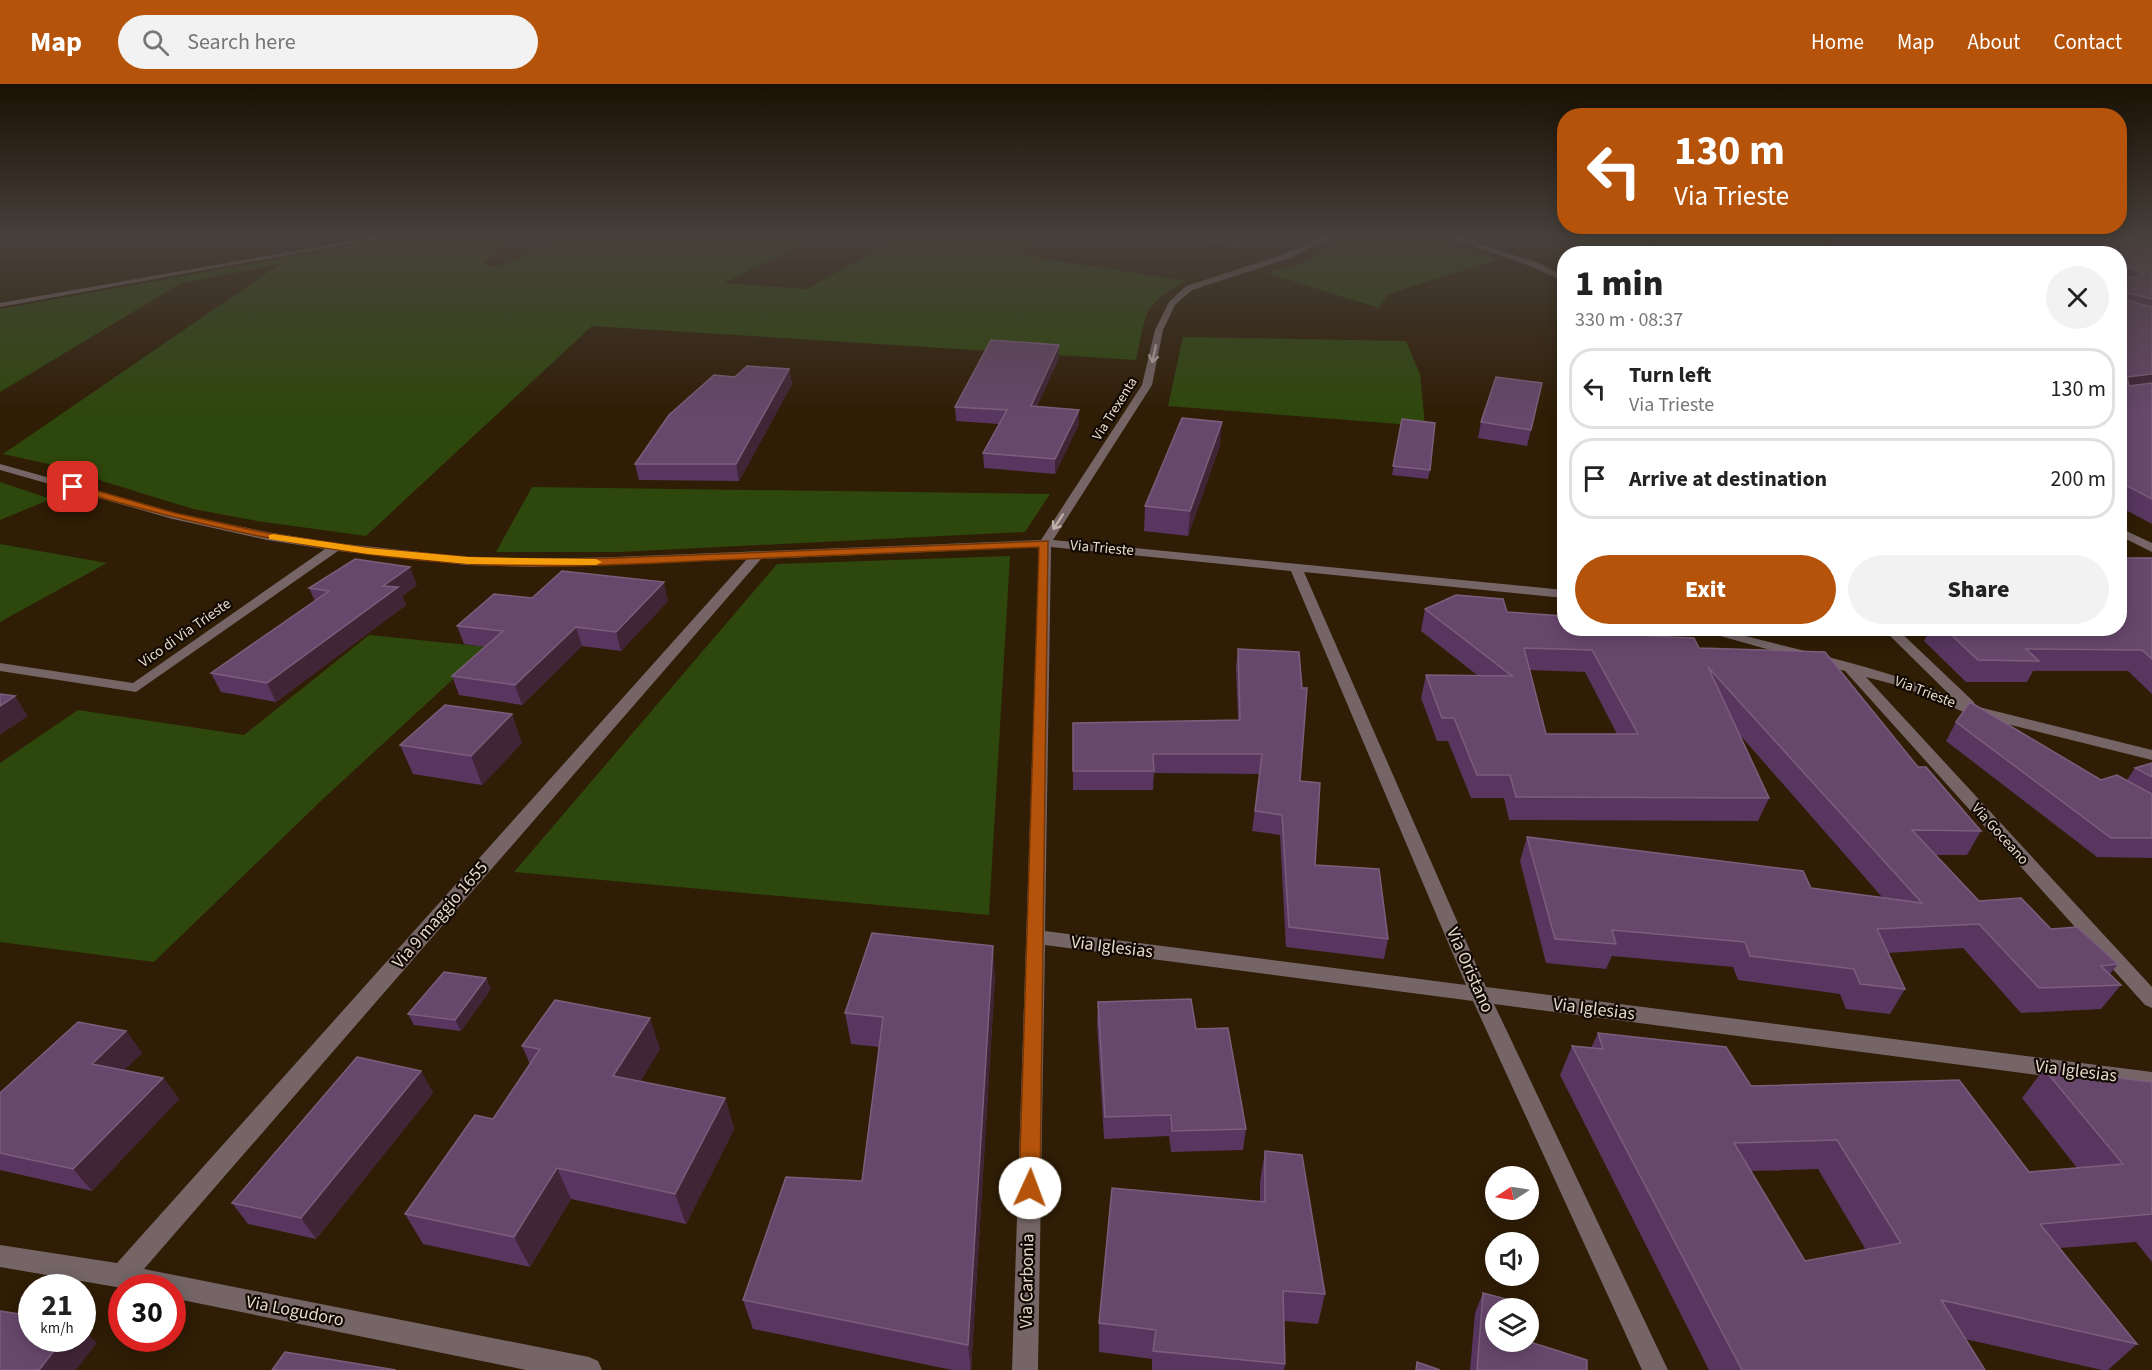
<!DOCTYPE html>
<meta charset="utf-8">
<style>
:root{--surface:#fff;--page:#f2f2f2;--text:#222;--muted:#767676;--line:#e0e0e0;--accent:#b45309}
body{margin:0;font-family:"Source Sans 3",sans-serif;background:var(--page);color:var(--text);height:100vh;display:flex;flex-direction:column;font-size:22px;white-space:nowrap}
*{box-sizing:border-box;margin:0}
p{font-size:20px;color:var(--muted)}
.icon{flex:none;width:33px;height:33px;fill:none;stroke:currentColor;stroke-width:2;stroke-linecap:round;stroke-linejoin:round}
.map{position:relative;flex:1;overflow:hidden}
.details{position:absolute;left:1557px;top:162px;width:570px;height:390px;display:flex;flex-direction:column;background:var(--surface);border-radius:24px;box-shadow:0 3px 15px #0003}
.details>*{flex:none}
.hud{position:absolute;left:1557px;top:24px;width:570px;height:126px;border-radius:24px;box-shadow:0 3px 15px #0003;background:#b45309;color:#fff;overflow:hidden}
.needle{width:39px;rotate:258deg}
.controls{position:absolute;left:1485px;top:1082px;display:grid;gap:12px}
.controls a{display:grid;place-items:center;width:54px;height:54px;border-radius:50%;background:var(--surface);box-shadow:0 3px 15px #0003;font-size:30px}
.speed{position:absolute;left:18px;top:1190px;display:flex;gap:12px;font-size:30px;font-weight:700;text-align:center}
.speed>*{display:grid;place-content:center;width:78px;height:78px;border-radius:50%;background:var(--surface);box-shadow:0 3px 15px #0003;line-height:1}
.speed small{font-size:15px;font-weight:400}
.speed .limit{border:9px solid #d22;background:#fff;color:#111}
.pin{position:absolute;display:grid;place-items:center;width:51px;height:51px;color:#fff;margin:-26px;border-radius:12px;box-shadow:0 3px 9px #0006}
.me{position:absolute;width:66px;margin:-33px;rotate:2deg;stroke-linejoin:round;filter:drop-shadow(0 0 4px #0008)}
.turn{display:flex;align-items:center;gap:21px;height:126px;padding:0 18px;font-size:27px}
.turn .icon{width:78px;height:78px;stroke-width:2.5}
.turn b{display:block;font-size:42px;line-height:51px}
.round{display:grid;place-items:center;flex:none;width:63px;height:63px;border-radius:32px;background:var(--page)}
.summary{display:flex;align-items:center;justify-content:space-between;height:102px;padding:0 18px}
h1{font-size:36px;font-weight:800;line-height:45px}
.action{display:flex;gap:12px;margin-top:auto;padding:12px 18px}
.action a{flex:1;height:69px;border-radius:36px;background:var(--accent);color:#fff;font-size:24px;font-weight:800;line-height:69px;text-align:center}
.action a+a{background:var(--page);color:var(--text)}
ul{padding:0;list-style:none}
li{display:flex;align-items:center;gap:18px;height:81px;margin:0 12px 9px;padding:0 6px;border:3px solid var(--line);border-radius:24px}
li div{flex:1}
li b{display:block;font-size:22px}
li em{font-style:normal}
header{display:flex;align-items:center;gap:36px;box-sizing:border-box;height:84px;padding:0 30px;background:var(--accent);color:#fff}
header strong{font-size:28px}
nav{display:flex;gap:33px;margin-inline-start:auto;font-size:21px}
.search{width:420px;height:54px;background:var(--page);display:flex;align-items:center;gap:15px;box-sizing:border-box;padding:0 21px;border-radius:33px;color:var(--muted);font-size:22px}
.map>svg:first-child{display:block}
.built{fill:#382102}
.green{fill:#2e470c}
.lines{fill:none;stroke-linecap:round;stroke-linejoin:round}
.stream{fill:#00141c;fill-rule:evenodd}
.minor{fill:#756566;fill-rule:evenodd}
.wall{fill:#583660;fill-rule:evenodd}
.shaded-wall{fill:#412537}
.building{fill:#67486c;stroke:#7b5e7b;stroke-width:1.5;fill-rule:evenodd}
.oneway{stroke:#beb0a8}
.route{fill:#b45309;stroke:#753606;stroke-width:1.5}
.slow{fill:#f59e0b}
.labels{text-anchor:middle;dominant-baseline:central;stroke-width:4.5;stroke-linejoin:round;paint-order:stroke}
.far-street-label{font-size:14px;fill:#e6d9cc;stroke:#110902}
.street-label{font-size:15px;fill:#e6d9cc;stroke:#110902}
.near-street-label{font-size:18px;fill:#e6d9cc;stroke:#110902}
</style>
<header>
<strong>Map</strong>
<div class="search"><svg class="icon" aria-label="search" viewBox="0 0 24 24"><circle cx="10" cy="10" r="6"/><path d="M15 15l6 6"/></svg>Search here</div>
<nav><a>Home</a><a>Map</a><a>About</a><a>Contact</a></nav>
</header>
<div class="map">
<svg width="2152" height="1286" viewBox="0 0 2152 1286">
<rect width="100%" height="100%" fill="#2f1d05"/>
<!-- built -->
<path class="built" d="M1130 153H1302L1255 174Z"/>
<!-- green -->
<path class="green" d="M399 153H509L483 180 495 183 572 153H818L723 199 806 205 891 159 832 153H1055L1015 170 1185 197C1140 223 1147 230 1136 276L592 242 366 452 257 437 193 425 102 397 89 389 3 370 280 180 181 199 0 308V225Z
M1351 153H1422L1496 176 1388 210 1379 224 1267 189 1300 180Z
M1573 153H1820L1823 169H1567Z
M1183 253 1406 257 1420 290 1425 342 1168 322Z
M0 398 51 415 0 436Z
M532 403 1050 410 1025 448 619 468H496Z
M0 460 107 479 0 538Z
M1010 472 989 831 514 788 777 480Z
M369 551 488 563 323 715 154 878 0 858V679L78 626 244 651Z"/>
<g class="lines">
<!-- stream -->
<path class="stream" d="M1647 153H1653L1654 170H1648Z"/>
<!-- minor -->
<path class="minor" d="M373 153H388L0 223V219Z
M1324 153H1333L1290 174 1192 206 1175 221 1163 246 1152 301 1053 456 1564 506V514L1304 488 1486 903 2152 988V1006L1494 920 1668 1286H1642L1473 917 1045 861 1038 1286H1012L1039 463 761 475 144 1185 589 1273 598 1277 602 1286H526L172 1214V1203L122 1204 0 1183V1161L117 1179 747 475 532 483 467 481 338 467 136 608 0 587V579L133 599 325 465 267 456 173 435 0 386V380L175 429 267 448 336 459 467 473 532 475 615 473 1041 456 1142 301 1155 246 1169 218 1186 202 1284 170ZM1051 463 1291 487 1466 901 1045 847Z
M1447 153H1457L1536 178 1564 192V197L1530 182Z
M2120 444 2152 459V468L2120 452Z
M1692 544H1715C1795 566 1876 581 1952 613L1882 544H1896L1974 618 1975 622 2152 666V676L1971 631 1904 603 1866 593 2152 903V924L2145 921 1845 587Z"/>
</g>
<!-- wall -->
<path class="wall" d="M1178 153H1262L1242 164Z
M1829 153H2152V440L2120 423V170H1834Z
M1059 261V274L1037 322 1079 326V340L1055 390 984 384 983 369 999 340 956 337 955 323Z
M789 285 792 300 739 397 639 396 635 380 735 293Z
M1402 335 1430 386 1428 395 1392 391Z
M1481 338 1531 346 1527 362 1478 354Z
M1220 361 1188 452 1144 447 1145 422Z
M2152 474V610L2128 587H2033L2027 598H1966L1924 557 1929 548 1925 544H2120Z
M417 501 402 512 406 521 276 618 221 608 211 589 315 517 309 504Z
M532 514 668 517 621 567 582 562 522 621 459 611 452 592 485 563 464 560 457 542Z
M1425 525 1507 528 1648 552 1699 564 1918 683 1981 747 1967 771H1936L1979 817 2051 845 2118 880 2110 890 2121 901 2101 925 2021 929 1963 864 1888 869 1905 905 1890 930 1846 925 1840 910 1738 896 1733 883 1612 872 1606 885 1546 879 1520 777 1527 753 1811 804 1882 813 1740 651 1769 714 1758 737 1509 736 1504 714H1471L1448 657H1437L1421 614 1426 591H1477L1421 547ZM1530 586 1585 588 1617 650H1546Z
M1238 565 1300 697 1315 781 1388 855 1384 875 1286 863 1280 751 1252 747 1260 690 1154 689 1153 706H1073V639L1238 636 1236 583Z
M1956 638 2101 696H2127L2135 684 2152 679V774L2097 773 1946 657Z
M522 659 482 701 413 690 400 661Z
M995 893 971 1286H952L753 1245 743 1216 862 1097 879 963 851 960 845 929Z
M486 894 491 905 461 947 414 941 408 930Z
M1098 918 1196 945 1246 1045 1243 1066 1171 1068 1169 1052 1104 1055 1097 939Z
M126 947 142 969 124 986 163 994 179 1015 92 1107 0 1086V1009Z
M1598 949 1751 1002 2029 1088 2077 1084 2022 1014 2044 985 2152 998V1178L2136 1158 2060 1164 2137 1260 2108 1286H2102L1965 1255 1985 1286H1709L1560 991 1572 962 1591 964ZM1818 1085 1866 1166 1805 1177 1751 1087Z
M522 962 660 965 640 997 725 1014 734 1045 686 1140 571 1115 530 1183 423 1160 405 1130 493 1035 530 980Z
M421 987 433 1009 316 1155 248 1140 232 1119Z
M1265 1067 1325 1210 1318 1240 1284 1237 1285 1280 1284 1286H1152V1275L1099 1268V1239L1260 1118V1098Z
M1483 1209 1496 1257 1587 1286H1470L1475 1229Z"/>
<!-- shaded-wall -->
<path class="shaded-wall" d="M1243 153H1262L1242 164Z
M1059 261V274L1031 336V322Z
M789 285 792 300 739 397 736 380Z
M2152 290V306L2120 309 2127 293Z
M1079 326V340L1055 390V375Z
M1222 338 1220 361 1188 452 1190 427Z
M410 483 417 501 402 512 406 521 276 618 267 599 383 502Z
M664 498 668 517 621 567 616 548Z
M576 543 582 562 522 621 515 601Z
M15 612 28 632 0 651V622Z
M512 630 522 659 482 701 471 672Z
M993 862 995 893 971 1286 968 1261Z
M486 894 491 905 461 947 455 936Z
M650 934 660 965 625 1023 613 992Z
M126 947 142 969 109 1001 92 980Z
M421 987 433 1009 316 1155 301 1134Z
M163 994 179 1015 92 1107 73 1085Z
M725 1014 734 1045 686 1140 675 1110Z
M557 1084 571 1115 530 1183 514 1153Z
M82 1245 97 1259 76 1286H39L64 1254H82Z"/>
<!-- building -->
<path class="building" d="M1838 153H2152V215L2128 209 2126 216 2152 223V290L2127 293 2129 302 2152 299V415L2120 398V170H1854L1841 164ZM2128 183 2142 189 2140 192 2126 194 2125 185Z
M991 256 1059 261 1031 322 1079 326 1055 375 983 369 1007 326 955 323Z
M747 282 789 285 736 380H635L669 331 714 291 735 293Z
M1496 293 1542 299 1531 346 1481 338Z
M1182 334 1222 338 1190 427 1145 422Z
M1402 335 1435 339 1430 386 1393 382Z
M2120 474H2152V575L2142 566 2026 565 2039 577 1978 576 1944 544H2120Z
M355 475 410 483 383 502 398 503 267 599 211 589 329 507 309 504Z
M562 487 664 498 616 548 576 543 515 601 452 592 503 547 457 542 494 510 532 514Z
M1456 511 1503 515 1507 528 1564 532V544H1648V552L1694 554 1699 564 1825 568 1918 683H1926L1981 747 1912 746 1979 817 2021 814 2051 845 2077 843 2118 880 2101 882 2121 901 2039 904 1979 840 1877 845 1905 905 1860 900 1854 885 1750 872 1745 858 1612 846 1616 860 1555 855 1527 753 1803 787 1811 804 1922 819 1708 583 1769 714 1516 713 1510 691H1477L1454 634H1442L1426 591 1512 592 1425 525ZM1524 564 1592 566 1638 650H1546Z
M1238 565 1299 568 1302 604H1307L1300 697 1320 699 1315 781 1379 785 1388 855 1289 843 1282 731 1255 727 1262 670H1153L1154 687H1073V639L1240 636Z
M0 610 15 612 0 622Z
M1970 618 2101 696 2117 691 2152 710V754H2111L1956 638Z
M445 621 512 630 471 672 400 661Z
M2152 679V693L2135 684Z
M872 849 993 862 968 1261 743 1216 786 1093 862 1097 883 933 845 929Z
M444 888 486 894 455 936 408 930Z
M1191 915 1196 945 1228 944 1246 1045 1172 1047 1171 1031 1105 1033 1098 918Z
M555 916 650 934 613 992 725 1014 675 1110 557 1084 514 1153 405 1130 475 1031 493 1035 540 965 522 962Z
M78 938 126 947 92 980 163 994 73 1085 0 1069V1009Z
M1598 949 1726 963 1751 1002 1959 996 2029 1088 2123 1080 2044 985 2152 998V1130L2040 1140 2137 1260 1941 1216 1985 1286H1742L1572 962 1603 965ZM1837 1056 1901 1159 1805 1177 1734 1059Z
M357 973 421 987 301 1134 232 1119Z
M1265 1067 1302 1071 1325 1210 1283 1207 1285 1280 1153 1267 1156 1246 1099 1239 1112 1104 1265 1118Z
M1483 1209 1529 1221 1528 1235V1224H1496V1257H1527L1587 1276V1286H1477Z
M0 1227 32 1232V1254H64L39 1286H0Z
M285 1268 396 1286H272Z
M1417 1278 1440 1286H1416Z"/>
<!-- one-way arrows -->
<defs><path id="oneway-shaft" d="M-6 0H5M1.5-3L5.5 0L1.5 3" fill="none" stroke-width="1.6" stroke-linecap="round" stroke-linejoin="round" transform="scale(1.5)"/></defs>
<g class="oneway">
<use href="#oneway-shaft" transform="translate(1154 270) rotate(102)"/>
<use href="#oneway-shaft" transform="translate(1058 438) rotate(123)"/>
</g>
<!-- sky -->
<linearGradient id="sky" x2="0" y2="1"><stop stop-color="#1a1003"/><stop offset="0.46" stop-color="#47403b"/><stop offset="1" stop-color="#47403b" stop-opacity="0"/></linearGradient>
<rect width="2152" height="333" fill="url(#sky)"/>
<!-- route -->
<path class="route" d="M73 400 175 429 267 449 368 464 468 473 532 476 615 474 1048 457 1040 1104 1037 1110 1030 1113 1022 1110 1019 1104 1039 463C933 467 826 472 720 476 637 480 553 485 470 480 333 472 201 443 70 405V401Z"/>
<!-- slow -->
<path class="slow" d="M273 450 368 464 468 473 596 475 602 478 596 481 468 480 368 470 269 455V451Z"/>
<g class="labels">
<!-- far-street labels -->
<g class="far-street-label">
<text transform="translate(1115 325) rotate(-58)">Via Trexenta</text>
</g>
<!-- street labels -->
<g class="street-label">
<text transform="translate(1102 464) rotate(5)">Via Trieste</text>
<text transform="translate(185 549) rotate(-35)">Vico di Via Trieste</text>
<text transform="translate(1925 608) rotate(21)">Via Trieste</text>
<text transform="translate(2000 750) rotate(48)">Via Goceano</text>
</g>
<!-- near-street labels -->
<g class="near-street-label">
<text transform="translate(440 831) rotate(-49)">Via 9 maggio 1655</text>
<text transform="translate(1112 863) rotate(7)">Via Iglesias</text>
<text transform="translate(1470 886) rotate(66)">Via Oristano</text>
<text transform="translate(1594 925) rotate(7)">Via Iglesias</text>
<text transform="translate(2076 987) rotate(7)">Via Iglesias</text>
<text transform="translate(1027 1197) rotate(-89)">Via Carbonia</text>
<text transform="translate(295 1227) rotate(11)">Via Logudoro</text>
</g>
</g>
</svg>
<div class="controls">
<a><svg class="needle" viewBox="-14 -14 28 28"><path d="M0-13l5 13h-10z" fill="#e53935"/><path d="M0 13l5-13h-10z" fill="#767676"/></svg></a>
<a><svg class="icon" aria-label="sound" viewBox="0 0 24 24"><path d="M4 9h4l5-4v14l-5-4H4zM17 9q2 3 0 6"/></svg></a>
<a><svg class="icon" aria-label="layers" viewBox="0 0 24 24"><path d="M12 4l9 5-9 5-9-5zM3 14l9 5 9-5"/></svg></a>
</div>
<div class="speed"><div>21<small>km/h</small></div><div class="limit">30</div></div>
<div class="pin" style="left:73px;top:403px;background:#d93025"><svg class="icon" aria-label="arrive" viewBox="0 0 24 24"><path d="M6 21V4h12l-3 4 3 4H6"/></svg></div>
<svg class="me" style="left:1030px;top:1104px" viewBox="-20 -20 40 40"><circle r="19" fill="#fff"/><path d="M0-13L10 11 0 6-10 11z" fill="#b45309"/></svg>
<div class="hud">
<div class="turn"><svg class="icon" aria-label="left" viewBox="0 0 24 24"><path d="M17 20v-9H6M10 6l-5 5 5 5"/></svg><div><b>130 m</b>Via Trieste</div></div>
</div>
<section class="details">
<div class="summary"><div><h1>1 min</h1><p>330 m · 08:37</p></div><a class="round"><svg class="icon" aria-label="close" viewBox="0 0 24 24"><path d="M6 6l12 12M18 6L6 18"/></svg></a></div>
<ul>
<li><svg class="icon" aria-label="left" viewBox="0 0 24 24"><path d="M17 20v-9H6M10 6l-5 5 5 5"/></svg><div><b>Turn left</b><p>Via Trieste</p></div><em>130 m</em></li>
<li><svg class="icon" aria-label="arrive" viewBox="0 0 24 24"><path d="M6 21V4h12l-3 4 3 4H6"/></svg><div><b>Arrive at destination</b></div><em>200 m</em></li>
</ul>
<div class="action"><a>Exit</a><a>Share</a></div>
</section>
</div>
